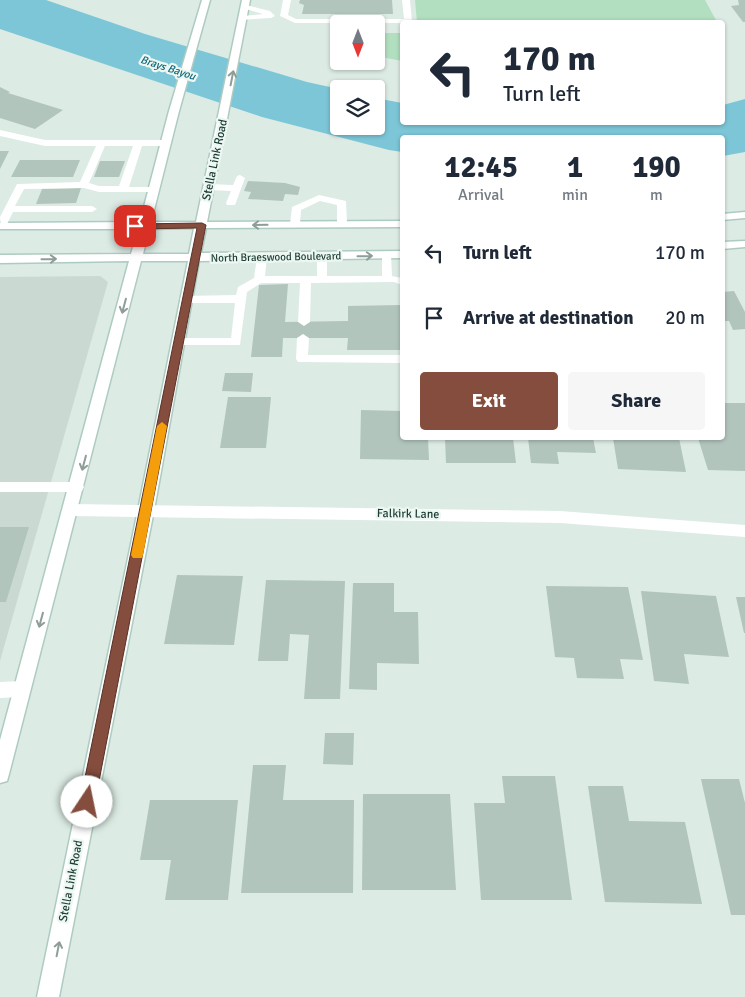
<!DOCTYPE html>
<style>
:root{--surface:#fff;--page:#f6f6f7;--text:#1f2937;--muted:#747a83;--accent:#844d3d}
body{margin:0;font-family:Signika,sans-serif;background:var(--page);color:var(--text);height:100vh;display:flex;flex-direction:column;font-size:19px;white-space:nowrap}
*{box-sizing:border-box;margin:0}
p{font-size:16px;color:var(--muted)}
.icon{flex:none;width:28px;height:28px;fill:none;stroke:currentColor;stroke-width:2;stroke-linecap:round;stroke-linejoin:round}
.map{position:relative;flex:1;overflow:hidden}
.panel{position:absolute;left:400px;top:135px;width:325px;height:305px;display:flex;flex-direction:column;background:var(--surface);border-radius:5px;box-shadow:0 1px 4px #0004}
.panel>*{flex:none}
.guide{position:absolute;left:400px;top:20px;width:325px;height:105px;border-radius:5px;box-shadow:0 1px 4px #0004;background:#fff;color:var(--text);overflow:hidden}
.needle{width:32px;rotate:180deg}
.fabs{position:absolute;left:330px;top:15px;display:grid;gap:10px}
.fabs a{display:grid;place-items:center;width:55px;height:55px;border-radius:5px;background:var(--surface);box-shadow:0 1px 4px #0004;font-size:25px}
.pin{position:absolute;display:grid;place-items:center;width:42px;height:42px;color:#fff;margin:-21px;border-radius:10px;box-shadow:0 2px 8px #0006}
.me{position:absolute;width:55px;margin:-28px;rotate:11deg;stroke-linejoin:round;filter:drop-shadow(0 0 4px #0008)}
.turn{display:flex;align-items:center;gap:18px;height:105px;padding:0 20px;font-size:22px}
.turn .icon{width:65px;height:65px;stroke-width:2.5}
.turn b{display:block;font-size:35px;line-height:42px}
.eta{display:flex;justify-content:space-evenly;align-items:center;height:85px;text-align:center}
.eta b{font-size:30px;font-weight:700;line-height:35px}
.primary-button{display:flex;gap:10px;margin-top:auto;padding:10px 20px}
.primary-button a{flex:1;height:58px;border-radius:5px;background:var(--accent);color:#fff;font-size:20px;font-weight:700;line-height:58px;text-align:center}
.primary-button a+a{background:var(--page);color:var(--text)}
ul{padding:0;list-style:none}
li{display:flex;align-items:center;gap:15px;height:65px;padding:0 20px}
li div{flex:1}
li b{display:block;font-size:19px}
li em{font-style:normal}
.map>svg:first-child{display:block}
.built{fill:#cadad3}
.green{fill:#b1dfbf}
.water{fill:#7cc6d7}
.building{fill:#b1c5bd}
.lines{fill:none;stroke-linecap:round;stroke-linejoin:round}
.secondary-casing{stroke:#aecbc2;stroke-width:3}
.lane{fill:#fff;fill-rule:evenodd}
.street{fill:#fff;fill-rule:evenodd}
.secondary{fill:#fff;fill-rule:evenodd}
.oneway{stroke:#8e9d9a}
.route{fill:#844d3d;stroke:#563228}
.slow{fill:#f59e0b}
.labels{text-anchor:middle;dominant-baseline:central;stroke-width:4.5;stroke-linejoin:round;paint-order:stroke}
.far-water-label{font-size:11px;font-style:italic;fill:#11677d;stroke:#ecf7f2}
.far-street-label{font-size:11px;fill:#1c3b34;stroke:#ecf7f2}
.street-label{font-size:12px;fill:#1c3b34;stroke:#ecf7f2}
</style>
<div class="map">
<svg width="745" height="997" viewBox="0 0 745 997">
<rect width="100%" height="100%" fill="#dcebe4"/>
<!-- built -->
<path class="built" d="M100 276 108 282 0 661V277Z"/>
<!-- green -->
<path class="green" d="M415 0H705L717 22H417Z
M376 33H402V61L376 56Z"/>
<!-- water -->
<path class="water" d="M0 0H46L145 34 307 82 339 89V126H376V98L402 103V122H722L723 105 745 99V152L723 156 722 138H402V152L389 150 262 117 0 29Z"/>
<!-- building -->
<path class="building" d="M300 0H392L393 14H302L304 5 299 3Z
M738 0H745V22H743L731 6 739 5Z
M0 87 10 92 8 93 63 110 35 129 0 118Z
M0 151H9L0 169Z
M20 160H80L73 177H11Z
M100 161H125L119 177H94Z
M248 181 285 183 300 187 298 195 285 194 283 201 248 199 251 192 244 191Z
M81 188 76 203 36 204 42 189Z
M288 284 285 322 348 321V306L402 305V350H347L348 338H283L282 357H251L259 285Z
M734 291 745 312V329L733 330 729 321H722V292Z
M225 373H253L251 392 222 391Z
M228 397H271L266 448H220Z
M722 403H745V471L708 470 698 438H722Z
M361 410 402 411V438H428L429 460 360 459Z
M445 438H513L516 463H446Z
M528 438H593L596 453 557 452 559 464 531 463Z
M613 438H679L686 472 618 469Z
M0 527H29L6 602H0Z
M177 575 243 576 234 645 164 644Z
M266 580 345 581 340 699H304L309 635 290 634 288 661H258Z
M353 583H394V612H418L419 664 377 663V690L349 689Z
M546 586 628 587 643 660 620 659 624 679 577 678 574 658 555 657Z
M641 591 716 596 729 657 684 654 689 684 654 681Z
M736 597H745V633H744Z
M325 733H354L353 765 323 764Z
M253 765H286L283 800H354L353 893H241Z
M502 776H555L572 900H481L474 803H505Z
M701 779H739L745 803V915H731Z
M588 786H623L629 821 685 822 702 904 605 902Z
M363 794H450L456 890H362Z
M150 800H238L228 900H165L171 860H140Z"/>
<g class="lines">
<!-- secondary casing -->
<g class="secondary-casing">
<path id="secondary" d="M202 0H210L179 111 151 222H196L242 0H250L207 222 402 221V227L206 228 201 253 402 251V258L199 261 154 510 59 997H37L138 510 188 261H141L9 774 7 781 0 783V740L129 261 0 263V255L131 254 138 229H0V223L140 222 169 111ZM194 228 189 254H143L149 229Z
M745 212V218L722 220V214Z
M745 241V247L722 249V242Z"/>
</g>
<!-- lane -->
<path class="lane" d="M283 0H291L288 15 296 19H404L402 0H410L412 21 402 23H295L280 16Z
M242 4 270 11 275 16 271 18 240 20V16H243L263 14 242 8Z
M0 130 45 140H166L171 143 166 146H142L129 187H154L159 190 157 192H99L84 188 24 189 15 206H92L97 209 92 212H13L6 226 1 229 0 217 17 184 80 182 96 146H45L0 136ZM105 146H133L119 186H99L89 183Z
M240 175 245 178 235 205H227L226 203 231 191 209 190 204 187 209 184 233 185 237 176Z
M319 195 346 201 347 224 346 226 342 227 337 224V205L320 201 301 210 300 224 295 227 291 226 290 224 292 207Z
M322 253 327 256V276H382V256L383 254H391L392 276 402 278V285L394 282 311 283 310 322 304 326 298 322 300 283H261L247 292 240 345H174L172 342 178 338H231L235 303H186L180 299 182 296 236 295 238 287 254 278 257 257 262 254 267 257 265 276H317V256Z
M303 334 309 338 308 355H402V363L298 362 296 359 297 338Z
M0 482H77L82 483 84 487 82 491 77 492H0Z
M22 681 28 684 30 689 28 694 22 697 0 698V682Z"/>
<!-- street -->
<path class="street" d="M71 504 560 511 745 525V537L560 523 71 516 66 514 63 510 66 506Z"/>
<!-- secondary -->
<use href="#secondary" class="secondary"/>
</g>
<!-- one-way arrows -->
<defs><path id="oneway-shaft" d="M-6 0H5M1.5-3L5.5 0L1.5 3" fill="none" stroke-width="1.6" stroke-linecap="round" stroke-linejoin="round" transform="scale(1.25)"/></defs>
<g class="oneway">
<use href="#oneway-shaft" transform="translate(232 78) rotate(-79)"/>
<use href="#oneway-shaft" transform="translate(260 225) rotate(179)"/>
<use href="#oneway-shaft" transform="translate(365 256) rotate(-1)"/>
<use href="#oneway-shaft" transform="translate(49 259) rotate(-1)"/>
<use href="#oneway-shaft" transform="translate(124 306) rotate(105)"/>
<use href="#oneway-shaft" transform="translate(84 463) rotate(105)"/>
<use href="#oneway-shaft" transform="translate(41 620) rotate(105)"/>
<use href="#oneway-shaft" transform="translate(58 949) rotate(-79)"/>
</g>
<!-- route -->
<path class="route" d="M202 223 206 225 95 802 93 807 87 809 82 807 80 802 197 228 135 229 130 226 135 224Z"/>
<!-- slow -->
<path class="slow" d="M162 422 167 426 143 555 142 558H133L131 555 157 426Z"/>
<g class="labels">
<!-- far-water labels -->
<g class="far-water-label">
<text transform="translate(168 68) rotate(18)">Brays Bayou</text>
</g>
<!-- far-street labels -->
<g class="far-street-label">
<text transform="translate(276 257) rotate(-1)">North Braeswood Boulevard</text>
</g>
<!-- street labels -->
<g class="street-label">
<text transform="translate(215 160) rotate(-78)">Stella Link Road</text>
<text transform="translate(408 514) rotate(1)">Falkirk Lane</text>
<text transform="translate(71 881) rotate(-79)">Stella Link Road</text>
</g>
</g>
</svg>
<div class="fabs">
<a><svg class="needle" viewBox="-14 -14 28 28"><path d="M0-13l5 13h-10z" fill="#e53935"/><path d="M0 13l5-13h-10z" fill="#747a83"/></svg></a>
<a><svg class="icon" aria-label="layers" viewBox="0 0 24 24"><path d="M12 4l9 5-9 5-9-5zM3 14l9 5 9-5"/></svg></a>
</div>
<div class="pin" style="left:135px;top:226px;background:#d93025"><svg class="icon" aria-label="arrive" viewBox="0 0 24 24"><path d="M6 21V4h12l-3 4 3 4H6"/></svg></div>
<svg class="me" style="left:87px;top:802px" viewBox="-20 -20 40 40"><circle r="19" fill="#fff"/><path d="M0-13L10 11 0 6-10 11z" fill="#844d3d"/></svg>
<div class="guide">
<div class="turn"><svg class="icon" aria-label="left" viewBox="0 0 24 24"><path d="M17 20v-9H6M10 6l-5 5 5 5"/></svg><div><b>170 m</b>Turn left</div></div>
</div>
<section class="panel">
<div class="eta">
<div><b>12:45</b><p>Arrival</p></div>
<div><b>1</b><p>min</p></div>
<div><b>190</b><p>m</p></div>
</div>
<ul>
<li><svg class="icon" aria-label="left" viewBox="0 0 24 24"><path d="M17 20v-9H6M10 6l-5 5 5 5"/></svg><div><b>Turn left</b></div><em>170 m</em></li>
<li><svg class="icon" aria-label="arrive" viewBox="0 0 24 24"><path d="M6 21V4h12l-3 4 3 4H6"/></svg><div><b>Arrive at destination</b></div><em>20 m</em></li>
</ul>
<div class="primary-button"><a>Exit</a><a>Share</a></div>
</section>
</div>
